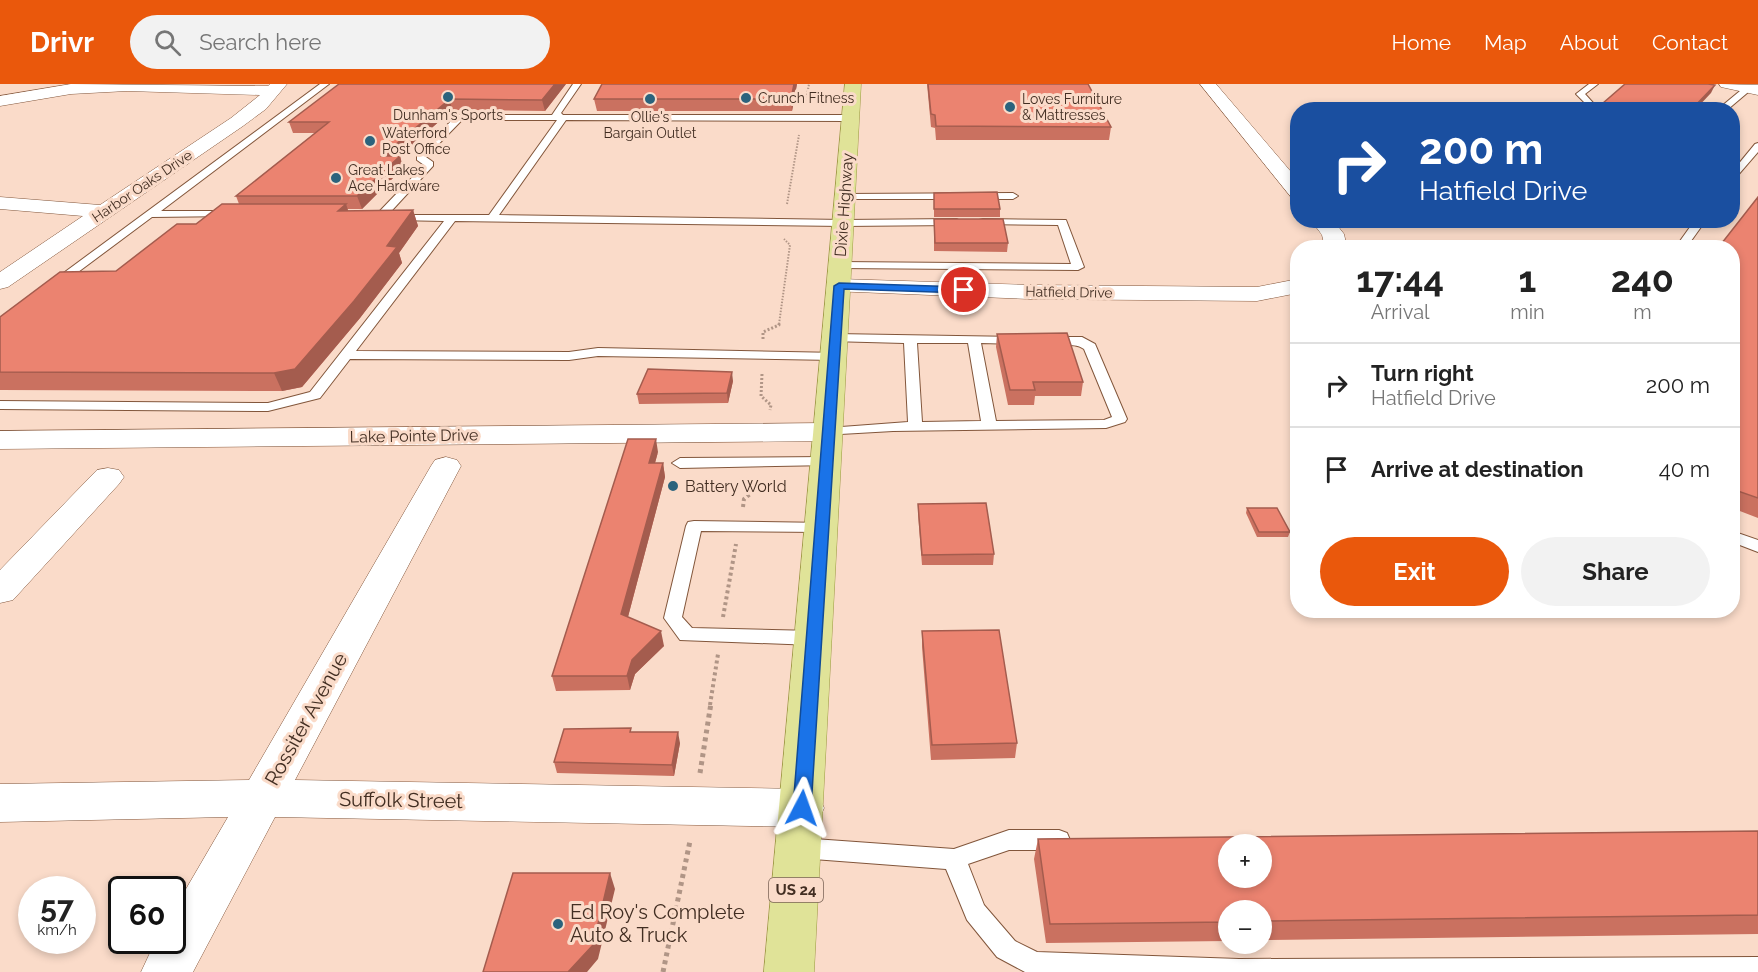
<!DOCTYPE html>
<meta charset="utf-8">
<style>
:root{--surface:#fff;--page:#f2f2f2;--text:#222;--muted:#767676;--line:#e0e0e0;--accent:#ea580c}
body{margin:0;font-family:Raleway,sans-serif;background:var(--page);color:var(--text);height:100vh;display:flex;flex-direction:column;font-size:22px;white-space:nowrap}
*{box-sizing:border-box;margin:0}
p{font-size:20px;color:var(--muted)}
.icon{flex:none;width:33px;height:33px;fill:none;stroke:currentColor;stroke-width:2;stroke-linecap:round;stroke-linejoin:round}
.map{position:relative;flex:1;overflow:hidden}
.details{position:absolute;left:1290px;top:156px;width:450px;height:378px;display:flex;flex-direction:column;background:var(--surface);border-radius:24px;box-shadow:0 3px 9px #0003}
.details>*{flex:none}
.banner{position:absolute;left:1290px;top:18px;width:450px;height:126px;border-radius:24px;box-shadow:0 3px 9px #0003;background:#1a4fa0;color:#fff;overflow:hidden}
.buttons{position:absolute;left:1218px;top:750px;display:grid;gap:12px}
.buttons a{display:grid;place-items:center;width:54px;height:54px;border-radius:50%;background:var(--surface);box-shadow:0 3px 9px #0003;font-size:30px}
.speed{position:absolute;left:18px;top:792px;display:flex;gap:12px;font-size:30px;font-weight:700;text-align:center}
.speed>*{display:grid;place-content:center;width:78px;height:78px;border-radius:50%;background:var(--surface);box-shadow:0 3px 9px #0003;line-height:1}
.speed small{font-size:15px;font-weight:400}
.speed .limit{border:3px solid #111;border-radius:9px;background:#fff;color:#111}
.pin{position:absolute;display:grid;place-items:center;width:51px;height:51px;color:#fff;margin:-26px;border:3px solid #fff;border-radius:50%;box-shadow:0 2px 6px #0007}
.me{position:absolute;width:66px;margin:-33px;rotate:4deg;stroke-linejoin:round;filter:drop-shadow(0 0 4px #0008)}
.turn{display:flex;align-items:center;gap:21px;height:126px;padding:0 30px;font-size:27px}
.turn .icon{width:78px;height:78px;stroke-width:2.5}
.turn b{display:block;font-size:42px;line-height:51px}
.eta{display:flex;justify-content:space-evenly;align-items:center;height:102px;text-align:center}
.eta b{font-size:36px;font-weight:700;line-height:42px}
.primary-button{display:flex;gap:12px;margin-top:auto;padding:12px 30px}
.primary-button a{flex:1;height:69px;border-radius:36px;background:var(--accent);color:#fff;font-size:24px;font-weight:700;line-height:69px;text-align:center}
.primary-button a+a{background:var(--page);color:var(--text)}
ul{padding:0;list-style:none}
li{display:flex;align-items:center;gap:18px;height:84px;padding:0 30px;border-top:2px solid var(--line)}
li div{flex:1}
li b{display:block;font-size:22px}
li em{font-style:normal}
header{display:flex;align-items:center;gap:36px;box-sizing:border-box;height:84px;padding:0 30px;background:var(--accent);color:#fff}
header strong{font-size:28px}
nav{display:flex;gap:33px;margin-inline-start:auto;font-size:21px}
.search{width:420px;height:54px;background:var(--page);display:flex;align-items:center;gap:15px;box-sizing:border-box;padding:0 21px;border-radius:33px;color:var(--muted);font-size:22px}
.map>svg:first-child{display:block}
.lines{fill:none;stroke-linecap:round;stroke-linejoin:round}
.lane-casing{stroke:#82563b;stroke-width:2}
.street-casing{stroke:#82563b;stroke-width:1}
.secondary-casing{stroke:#82563b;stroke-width:1}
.primary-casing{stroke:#9c9842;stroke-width:1}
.path-far3{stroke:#b09586;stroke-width:2;stroke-dasharray:1.5 1.5;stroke-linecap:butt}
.path-far2{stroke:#b09586;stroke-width:3;stroke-dasharray:2 2;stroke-linecap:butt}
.path-far1{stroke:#b09586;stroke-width:4;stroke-dasharray:3 3;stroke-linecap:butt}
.path{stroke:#b09586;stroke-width:5;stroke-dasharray:4 4;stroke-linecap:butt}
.lane{fill:#fff;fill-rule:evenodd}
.street{fill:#fff;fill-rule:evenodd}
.secondary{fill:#fff;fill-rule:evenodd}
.primary{fill:#e0e398;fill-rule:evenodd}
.wall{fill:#ca7160}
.shaded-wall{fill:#a45c4e}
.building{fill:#eb8370;stroke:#a45c4e;stroke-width:1.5;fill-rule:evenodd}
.route{fill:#1a73e8;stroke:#114b97;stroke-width:1.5}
.poi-dot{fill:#2b637d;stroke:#fadbc9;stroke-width:2}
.labels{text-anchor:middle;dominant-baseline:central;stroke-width:6;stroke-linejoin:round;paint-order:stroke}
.far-poi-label{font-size:14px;fill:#422e22;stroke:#fadbc9;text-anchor:start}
.far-street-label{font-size:14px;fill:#422e22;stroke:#fadbc9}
.shield{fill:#fadbc9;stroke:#796254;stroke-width:1.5}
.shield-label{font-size:15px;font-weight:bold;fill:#422e22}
.street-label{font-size:16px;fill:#422e22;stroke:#fadbc9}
.poi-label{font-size:16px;fill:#422e22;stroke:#fadbc9;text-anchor:start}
.near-street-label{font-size:20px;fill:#422e22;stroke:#fadbc9}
.near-poi-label{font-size:20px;fill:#422e22;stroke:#fadbc9;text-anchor:start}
</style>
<header>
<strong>Drivr</strong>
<div class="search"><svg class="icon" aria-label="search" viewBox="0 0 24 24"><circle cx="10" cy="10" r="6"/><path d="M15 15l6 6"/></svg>Search here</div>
<nav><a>Home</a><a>Map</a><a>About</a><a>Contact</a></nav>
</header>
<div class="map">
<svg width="1758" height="888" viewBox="0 0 1758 888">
<rect width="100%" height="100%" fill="#fadbc9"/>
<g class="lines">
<!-- lane casing -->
<g class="lane-casing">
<path id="lane" d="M320 0H329L161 127H229L233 128V132L152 133 58 203H50V199Z
M573 0H581L561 29 563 31H851L855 34 851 37 566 36 499 131 843 136 957 135 962 138 957 141 843 142 455 137 356 267 569 268 598 264 839 269 841 272 839 275 834 276 598 272 569 276 350 275 320 314 268 327 0 325V317L268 319 310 308 444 137 395 136 390 133 391 131H489L557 36H462L426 73 433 78V82L384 135H376V131L424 81 417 76V72L457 31H552Z
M1589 0H1598L1585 10 1595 21 1592 26H1583L1587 21 1576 10Z
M1746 2 1753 4 1727 26H1717Z
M1758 59V68L1732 98V88L1755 60Z
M845 110 1013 109 1018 112 1013 115H841V111Z
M983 135 1066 136 1084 183 1078 186 840 184 834 181 840 178 1071 180 1058 141 979 140V136Z
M1695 136H1706L1686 164H1675Z
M835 250 1023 253 1024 256 1018 260 981 259 996 337 1104 336 1112 333 1084 265C1072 256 1055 266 1044 257L1050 253H1082L1095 260 1127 335 1125 338 1106 344 893 347 823 351 821 348 823 345 828 344 908 338 904 259 830 257 829 254ZM917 259H968L981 337 922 338Z
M826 373 831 375 834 378 831 381 680 384 672 379 680 374Z
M694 437 827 439 829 443 827 447 821 448 701 447 682 533 692 544 814 547 821 549 823 554 821 559 814 561 680 556 664 534 686 442 688 438Z
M1732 447 1758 456V468L1732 458Z
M1009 746H1059L1067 749 1070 756 1067 763 1059 766H1009L968 780 984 821 1015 857 1037 868 1239 875 1758 873V888H1025L997 873 967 836 946 785 800 774 792 771 789 764 792 757 800 754 954 765Z"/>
</g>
<!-- street casing -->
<g class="street-casing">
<path id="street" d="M71 0 268 2 270 0H287L266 25 243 42 8 203 0 205V188L83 132 0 125V113L100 121 231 34 260 11 127 7 71 10 0 22V12Z
M1200 0H1216L1298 96V115L1291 113Z
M1311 136H1333L1344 150 1347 164H1325L1322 151Z
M839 195 1030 201 1257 203 1298 195V209L1257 217 1030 215 831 207 827 202 831 197Z
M828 339 838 342 843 348 838 354 828 357 0 365V347Z
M446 373 457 376 461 382 295 696 802 705 818 711 824 724 818 737 802 743 275 733 193 888H141L156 856H172V829L228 733 0 738V700L249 696 431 382 435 376Z
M108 384 119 386 124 393 119 400 13 516 0 519V486L97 386Z"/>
</g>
<!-- secondary casing -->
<g class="secondary-casing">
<path id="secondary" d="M1719 0 1758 1V11L1721 3Z"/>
</g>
<!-- primary casing -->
<g class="primary-casing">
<path id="primary" d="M845 0H861L814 888H764Z"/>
</g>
<!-- path-far3 -->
<path class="path-far3" d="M806 17 809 0
M787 120 799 51
M779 240 790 161 784 155"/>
<!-- path-far2 -->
<path class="path-far2" d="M763 255V248L779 241V238
M762 290 761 312 771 321 770 326
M752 408 757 404 756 395"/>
<!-- path-far1 -->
<path class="path-far1" d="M743 423 744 415 754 407
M723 533 736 460
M710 621 718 570"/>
<!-- path -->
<path class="path" d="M700 689 711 619
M663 888 690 757"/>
<!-- lane -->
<use href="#lane" class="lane"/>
<!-- street -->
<use href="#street" class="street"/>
<!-- secondary -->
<use href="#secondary" class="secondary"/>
<!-- primary -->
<use href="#primary" class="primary"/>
</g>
<!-- wall -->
<path class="wall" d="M566 0 545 27 452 26 400 72 403 84 362 125H347L348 127 413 126 418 142 399 169 402 179 360 234 302 303 282 307 0 306V233L116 187 196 140 239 120 236 112 315 49H293L289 38Z
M602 0H797L792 27H597L594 15Z
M927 0H1088L1111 43 1109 56H936L935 44 931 43Z
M934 109 1000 125V133H934Z
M1758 113V434L1732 424V164Z
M934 135 1008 159 1007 168 934 167Z
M997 250 1083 298 1081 312H1035L1034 321H1008L996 263Z
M733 297 728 319 639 320 637 310Z
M658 368 655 379H663L665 393 628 533 664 562 635 590 630 606 556 607 552 592Z
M918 420 994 470 993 481H922L918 430Z
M1247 424 1290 448 1288 453H1257L1246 429Z
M922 547 1017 659 1015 674 931 676 922 563Z
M632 648 680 659 674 692 557 689 554 678Z
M1758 747V850L1262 856V826H1228V857L1046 859 1034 775 1038 755Z"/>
<!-- shaded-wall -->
<path class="shaded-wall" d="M555 0H566L545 27 542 16Z
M794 0H797L792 27 791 15Z
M1715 1 1711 9 1695 26H1691Z
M450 15 452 26 400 72 403 84 362 125 357 112 382 72Z
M346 120 351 135 338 127Z
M413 126 418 142 399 169 402 179 360 234 302 303 282 307 274 289 387 162Z
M732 288 733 297 728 319 727 309Z
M656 355 658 368 651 393 649 379Z
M663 379 665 393 625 544 621 530Z
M661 547 664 562 635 590 630 606 627 592 632 576Z
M678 648 680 659 674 692 672 681Z
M610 789 615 805 598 875 587 888H568Z"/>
<!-- building -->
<path class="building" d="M339 0H555L542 16 450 15 382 72H400L357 112H236L329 38H289Z
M602 0H794L791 15H594Z
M928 0H1088L1111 43 936 42 935 31 931 30Z
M1625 0H1708L1715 1 1691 26H1595Z
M997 108 1000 125H934V109Z
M1758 113V414L1732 405V164H1718Z
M222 120H346L338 127 413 126 387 162 397 163 354 217 295 285 274 289 0 288V233L60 188 116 187 177 140H196Z
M934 135H1003L1008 159H935Z
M1067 249 1083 298H1033L1035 306H1010L997 250Z
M648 285 732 288 727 309 637 310Z
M628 355H656L649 379H663L621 530 661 547 632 576 627 592H552Z
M986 419 994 470 922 471 918 420Z
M1247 424H1277L1290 448H1259Z
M999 546 1017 659 932 661 922 547Z
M631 644 630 648H678L672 681 554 678 564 645Z
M1758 747V831L1262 837V826H1228V838L1050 840 1038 755ZM1228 760H1262V794H1228Z
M513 789H610L593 861 568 888H483Z"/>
<!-- route -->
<path class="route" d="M839 199 964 203 969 206 964 209 844 205 811 724 809 729 802 731 796 729 793 724 834 202Z"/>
<!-- markers -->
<g class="poi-dot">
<circle cx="448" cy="13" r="6"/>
<circle cx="746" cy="14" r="6"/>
<circle cx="650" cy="15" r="6"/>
<circle cx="1010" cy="23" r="6"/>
<circle cx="370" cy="57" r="6"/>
<circle cx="336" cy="94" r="6"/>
<circle cx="673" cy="402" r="6"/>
<circle cx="558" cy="840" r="6"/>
</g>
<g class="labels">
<!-- far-poi labels -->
<g class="far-poi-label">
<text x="758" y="14">Crunch Fitness</text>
<text x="1022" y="15">Loves Furniture<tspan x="1022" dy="16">&amp; Mattresses</tspan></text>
<text x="448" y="31" text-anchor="middle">Dunham's Sports</text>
<text x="650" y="33" text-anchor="middle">Ollie's<tspan x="650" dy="16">Bargain Outlet</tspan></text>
<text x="382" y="49">Waterford<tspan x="382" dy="16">Post Office</tspan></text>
<text x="348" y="86">Great Lakes<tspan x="348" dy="16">Ace Hardware</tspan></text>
</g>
<!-- far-street labels -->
<g class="far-street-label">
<text transform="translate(142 102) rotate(-34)">Harbor Oaks Drive</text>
<text transform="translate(1069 208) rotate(1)">Hatfield Drive</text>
</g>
<!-- shield labels -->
<rect class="shield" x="769" y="794" width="54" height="24" rx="4.5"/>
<g class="shield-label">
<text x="796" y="806">US 24</text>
</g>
<!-- street labels -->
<g class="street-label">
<text transform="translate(844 121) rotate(-86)">Dixie Highway</text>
<text transform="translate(414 352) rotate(-1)">Lake Pointe Drive</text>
</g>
<!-- poi labels -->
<g class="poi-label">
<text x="685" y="402">Battery World</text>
</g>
<!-- near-street labels -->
<g class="near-street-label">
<text transform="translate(306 635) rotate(-61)">Rossiter Avenue</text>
<text transform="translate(401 716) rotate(1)">Suffolk Street</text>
</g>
<!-- near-poi labels -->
<g class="near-poi-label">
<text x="570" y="828">Ed Roy's Complete<tspan x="570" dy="23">Auto &amp; Truck</tspan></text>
</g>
</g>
</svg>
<div class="buttons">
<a>+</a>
<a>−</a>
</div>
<div class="speed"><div>57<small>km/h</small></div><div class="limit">60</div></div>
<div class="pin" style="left:964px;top:206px;background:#d93025"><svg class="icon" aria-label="arrive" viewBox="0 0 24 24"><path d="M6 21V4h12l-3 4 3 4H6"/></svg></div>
<svg class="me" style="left:802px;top:724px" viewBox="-20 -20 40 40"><path d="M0-17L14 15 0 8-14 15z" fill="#1a73e8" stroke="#fff" stroke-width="4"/></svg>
<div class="banner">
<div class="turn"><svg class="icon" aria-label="right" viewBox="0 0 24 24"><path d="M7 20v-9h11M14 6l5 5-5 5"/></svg><div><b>200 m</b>Hatfield Drive</div></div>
</div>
<section class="details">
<div class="eta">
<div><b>17:44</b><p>Arrival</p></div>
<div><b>1</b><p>min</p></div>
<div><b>240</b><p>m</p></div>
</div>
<ul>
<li><svg class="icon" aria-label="right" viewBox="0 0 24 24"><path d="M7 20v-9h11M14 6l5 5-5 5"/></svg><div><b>Turn right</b><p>Hatfield Drive</p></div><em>200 m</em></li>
<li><svg class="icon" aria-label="arrive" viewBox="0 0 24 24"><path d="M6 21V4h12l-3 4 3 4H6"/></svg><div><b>Arrive at destination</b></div><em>40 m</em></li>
</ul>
<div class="primary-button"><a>Exit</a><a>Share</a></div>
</section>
</div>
